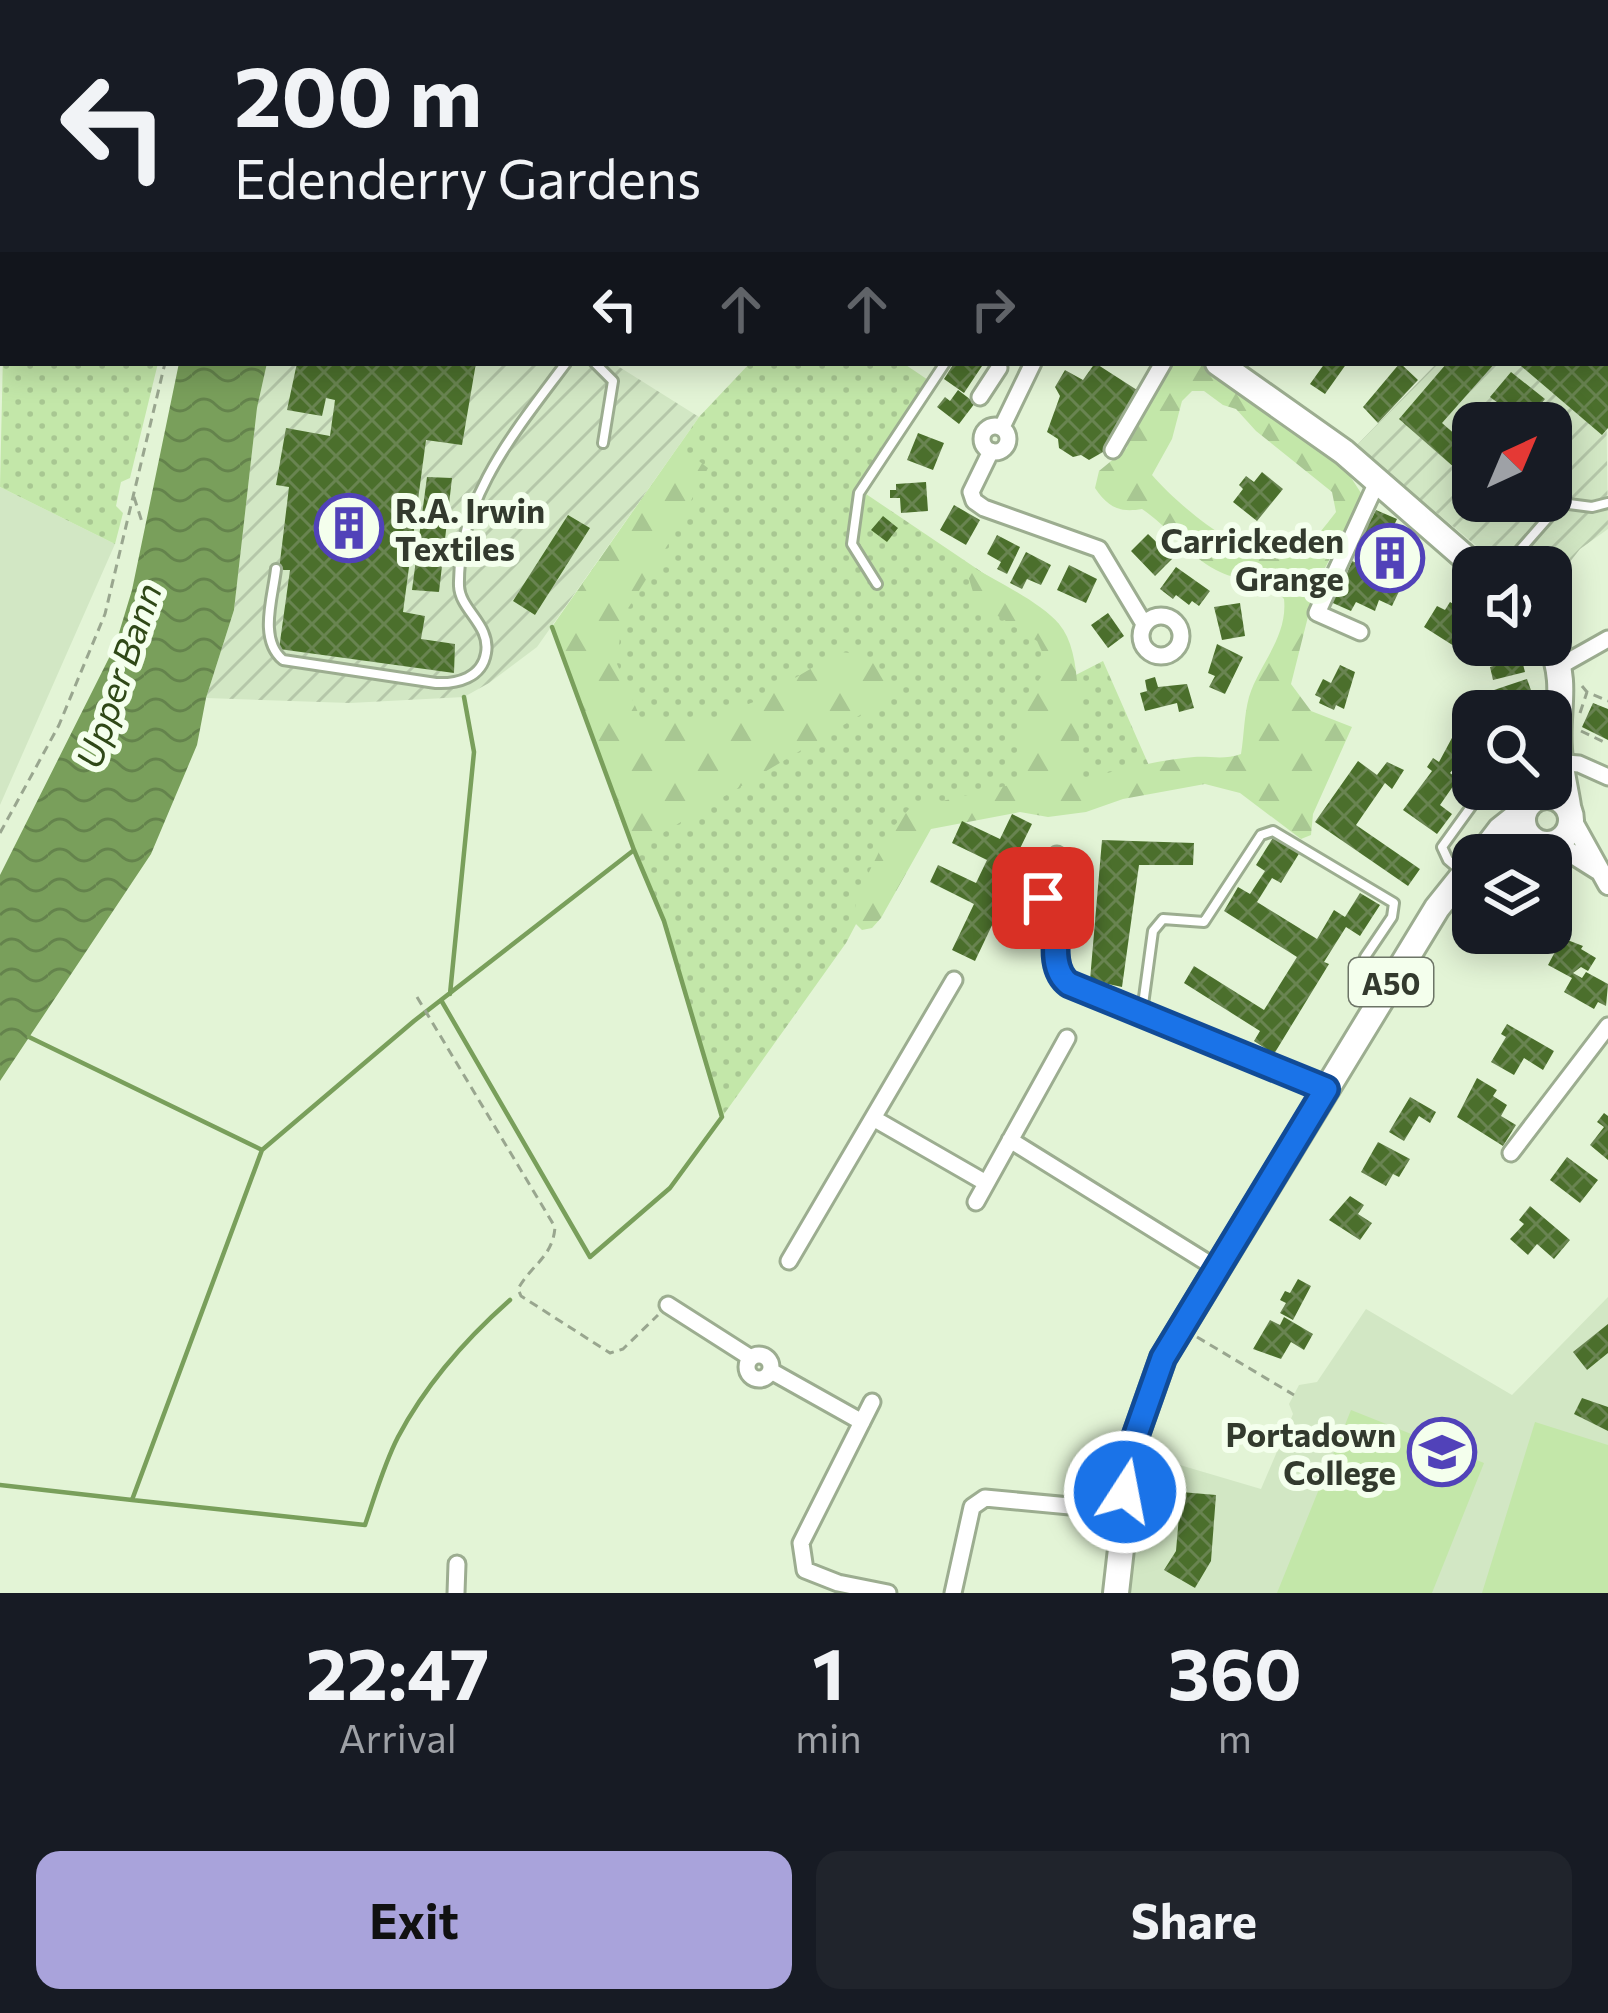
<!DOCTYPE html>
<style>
:root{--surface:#171b24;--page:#20242c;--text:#f1f3f6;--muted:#9ea1a6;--accent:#a9a3db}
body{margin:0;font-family:Commissioner,sans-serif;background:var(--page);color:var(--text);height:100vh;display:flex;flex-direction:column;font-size:45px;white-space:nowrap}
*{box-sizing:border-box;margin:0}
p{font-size:39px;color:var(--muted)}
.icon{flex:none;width:66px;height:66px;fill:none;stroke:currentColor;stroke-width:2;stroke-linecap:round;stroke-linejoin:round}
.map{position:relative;height:1593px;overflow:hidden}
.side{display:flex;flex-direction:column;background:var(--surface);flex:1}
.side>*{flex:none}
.top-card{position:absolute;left:0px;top:0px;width:1608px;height:366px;box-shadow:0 6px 30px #0003;background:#171b24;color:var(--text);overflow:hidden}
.needle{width:78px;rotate:44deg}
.controls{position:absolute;left:1452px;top:402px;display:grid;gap:24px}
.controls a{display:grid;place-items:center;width:120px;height:120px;border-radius:24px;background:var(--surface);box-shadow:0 6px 30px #0003;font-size:60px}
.pin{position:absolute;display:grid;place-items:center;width:102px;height:102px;color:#fff;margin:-51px;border-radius:24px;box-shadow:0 6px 18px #0006}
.me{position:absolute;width:132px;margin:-66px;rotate:11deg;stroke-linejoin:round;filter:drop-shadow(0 0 9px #0008)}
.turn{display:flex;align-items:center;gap:42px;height:252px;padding:0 36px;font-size:54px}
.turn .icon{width:156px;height:156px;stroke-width:2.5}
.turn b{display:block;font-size:84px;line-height:102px}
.lanes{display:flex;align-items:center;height:114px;padding:0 36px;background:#0003;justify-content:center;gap:60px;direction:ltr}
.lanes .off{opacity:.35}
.eta{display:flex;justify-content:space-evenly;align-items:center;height:204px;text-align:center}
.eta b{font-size:72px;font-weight:700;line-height:84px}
.action{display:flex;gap:24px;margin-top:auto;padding:24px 36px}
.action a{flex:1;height:138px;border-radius:24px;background:var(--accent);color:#111;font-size:48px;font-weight:700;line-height:138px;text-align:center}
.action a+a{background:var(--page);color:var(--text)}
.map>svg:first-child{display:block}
.built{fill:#d2e7c4}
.industrial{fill:url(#industrial-furrows);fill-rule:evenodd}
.grass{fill:url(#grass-dots)}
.forest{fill:url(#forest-firs);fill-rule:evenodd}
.garden{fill:#c3e7a9}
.water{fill:url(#water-waves)}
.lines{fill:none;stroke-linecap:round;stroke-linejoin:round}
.stream{stroke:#799f5b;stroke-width:4.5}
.building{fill:url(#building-cross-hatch)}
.service-casing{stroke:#9cad90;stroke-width:14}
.minor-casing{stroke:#9cad90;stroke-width:21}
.tertiary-casing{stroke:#9cad90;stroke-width:24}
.primary-casing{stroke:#9cad90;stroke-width:30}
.path{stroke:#99a68f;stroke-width:3;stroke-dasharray:9 6;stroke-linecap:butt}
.service{stroke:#fff;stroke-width:8}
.minor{stroke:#fff;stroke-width:15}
.tertiary{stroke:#fff;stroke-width:18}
.primary{stroke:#fff;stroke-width:24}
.route-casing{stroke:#114b97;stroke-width:30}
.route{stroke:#1a73e8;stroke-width:21}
.labels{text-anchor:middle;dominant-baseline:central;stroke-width:12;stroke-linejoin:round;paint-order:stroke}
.shield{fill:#f4ffed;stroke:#6d7567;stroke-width:3}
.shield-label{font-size:30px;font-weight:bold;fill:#333a2e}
.poi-label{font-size:33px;font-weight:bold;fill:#333a2e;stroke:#f4ffed;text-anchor:end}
.water-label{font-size:36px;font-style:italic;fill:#2f4817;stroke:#f4ffed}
</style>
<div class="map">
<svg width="1608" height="1593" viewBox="0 0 1608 1593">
<defs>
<pattern id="industrial-furrows" width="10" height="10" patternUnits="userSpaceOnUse" patternTransform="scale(3)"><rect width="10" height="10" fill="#d2e7c4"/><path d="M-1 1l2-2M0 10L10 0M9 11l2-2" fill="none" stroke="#b5c7a9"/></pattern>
<pattern id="grass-dots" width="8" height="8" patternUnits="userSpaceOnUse" patternTransform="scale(3)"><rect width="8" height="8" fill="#c3e7a9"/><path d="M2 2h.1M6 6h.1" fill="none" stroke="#a8c792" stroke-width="1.8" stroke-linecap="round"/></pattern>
<pattern id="forest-firs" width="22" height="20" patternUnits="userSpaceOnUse" patternTransform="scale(3)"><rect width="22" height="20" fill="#c3e7a9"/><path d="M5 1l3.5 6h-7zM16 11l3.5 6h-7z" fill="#a8c792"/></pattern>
<pattern id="water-waves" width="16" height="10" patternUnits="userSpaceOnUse" patternTransform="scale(3)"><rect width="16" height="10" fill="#799f5b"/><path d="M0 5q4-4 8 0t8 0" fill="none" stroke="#64834c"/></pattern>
<pattern id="building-cross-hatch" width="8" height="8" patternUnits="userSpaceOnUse" patternTransform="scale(3)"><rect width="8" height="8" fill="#4b6f2c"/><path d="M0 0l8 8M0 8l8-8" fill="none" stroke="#698451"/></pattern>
</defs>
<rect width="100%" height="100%" fill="#e3f4d6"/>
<!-- built -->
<path class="built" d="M0 487 115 544 0 805Z
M1608 1297V1593H1125L1138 1486 1146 1455 1261 1489 1293 1414 1289 1404 1299 1385 1317 1382 1366 1309 1512 1395Z"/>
<!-- industrial -->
<path class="industrial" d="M1605 311 1608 529 1580 549 1551 586V567H1502L1356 446 1437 363H1605ZM1473 423H1551V501H1473Z
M267 363H613L699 417 537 647 489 683 464 697 350 703 206 698 234 610 257 408Z"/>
<!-- grass -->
<path class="grass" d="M3 354V363H158L130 478 121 482 116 506 123 513 115 544 0 487Z
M750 363H903L937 386 866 494 1059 624 1068 679 1103 661 1154 777 907 828 846 943 722 1117 664 922 634 850 552 627 699 417Z"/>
<!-- forest -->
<path class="forest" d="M1167 363H1200L1289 430 1327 451 1344 467 1363 496 1316 585 1291 684 1311 711 1352 727 1313 814 1311 835 1301 839 1240 793 1205 784 1123 799 1086 812 1048 817 1020 812 931 829 881 918 872 928 862 930 853 921 857 896 889 832 909 809 1018 783 1022 705 1043 674 1045 658 1037 641 976 602 964 562C990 578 1040 601 1059 624 1088 658 1073 738 1083 780 1110 771 1165 759 1194 757 1212 756 1224 760 1241 754 1244 736 1244 715 1249 697 1259 664 1288 637 1284 599 1260 571 1243 585 1216 570 1187 555 1169 527 1142 509 1119 513 1108 507 1095 488L1099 471 1127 448 1133 422ZM1192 391H1204L1223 405 1236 409 1256 431 1332 492 1336 512C1325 526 1312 545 1295 552 1252 570 1179 506 1152 475L1172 439 1182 401Z
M679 446 708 468 670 541 622 618 617 664 640 717 695 725 756 701 839 652 862 654 878 667 887 687 882 702 634 850 552 627Z"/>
<!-- garden -->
<path class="garden" d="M1351 1410 1484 1463 1432 1593H1277Z
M1535 1422 1608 1445V1593H1482Z"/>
<!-- water -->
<path class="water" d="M179 363H267L257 408 234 610 206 698 197 745 151 854 0 1081V875L115 646 132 590Z"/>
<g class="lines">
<!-- stream -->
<path class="stream" d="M450 994 474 752 464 697
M441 1000 590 1257 670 1188 722 1117 664 921 634 850 552 627
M29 1037 262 1150 414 1021 634 850
M0 1485 132 1500 262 1150
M132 1500 365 1525C375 1496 384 1464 398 1437 425 1386 467 1338 510 1300"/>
</g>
<!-- building -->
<path class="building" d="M297 363H476L462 445 426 440 403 612 425 616 421 639 455 644 454 673 279 649 290 570H279L289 487 276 485 286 428 330 436 335 400 326 398 322 416 287 410Z
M954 363H984L964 393 944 379Z
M1095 363 1137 390 1103 452 1089 460 1081 455 1073 457 1059 448 1058 439 1047 432 1060 396 1055 387 1065 370 1083 380Z
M1325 363H1347L1325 394 1310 384Z
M1400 363 1418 380 1378 423 1363 407Z
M1447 363H1495L1442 423 1473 450 1456 469 1399 419Z
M1524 363H1608V428L1602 435 1521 366Z
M1511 372 1545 399 1525 423 1490 397Z
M958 390 975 403 959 424 937 407 945 397 950 401Z
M918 433 944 443 933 470 907 460Z
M1262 472 1283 489 1257 521 1233 502 1243 489 1239 485 1246 476 1254 482Z
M427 477 452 478 439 592 412 590Z
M926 482 928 511 901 513 900 498H890V490H896V484Z
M954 505 980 520 966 545 940 530Z
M1376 510 1397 519 1392 530 1408 537 1403 547 1420 555 1408 581 1395 574 1404 581 1392 606 1379 600 1375 611 1356 602 1351 611 1326 600 1340 570 1347 573 1352 561 1359 564 1364 541 1355 534 1364 515 1372 518Z
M568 515 590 528 535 615 513 601Z
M883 516 898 528 887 542 871 530Z
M1148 534 1173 558 1155 576 1131 551Z
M997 535 1020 547 1007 574 997 569 1001 562 987 554Z
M1026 552 1051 565 1041 585 1027 579 1022 589 1010 583Z
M1069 565 1097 579 1086 603 1057 590Z
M1176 567 1210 591 1199 606 1192 601 1189 605 1176 595 1173 599 1160 589Z
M1450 602 1465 611 1459 620 1467 625 1454 646 1424 627 1437 606 1445 610Z
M1240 603 1245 636 1222 640 1214 607Z
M1108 613 1124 636 1108 648 1091 625Z
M1217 644 1243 657 1225 694 1209 687 1215 676 1208 673Z
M1519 649 1525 672 1493 680 1490 667 1500 664 1497 656Z
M1340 665 1355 672 1344 709 1336 705 1334 710 1319 703 1321 698 1315 695 1323 679 1331 683Z
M1155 677 1158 687 1187 684 1194 708 1179 712 1177 703 1145 711 1140 693 1147 691 1145 680Z
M1527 679 1538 710 1501 711 1494 690Z
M1593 703 1608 709V740L1582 727Z
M1453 736 1464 744 1453 759 1458 763 1450 773 1458 779 1440 805 1452 814 1437 834 1403 810 1432 771 1427 767 1433 758 1439 762Z
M1358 761 1377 775 1387 762 1404 770 1392 789 1385 783 1356 825 1420 869 1408 886 1315 822Z
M1012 814 1032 824 1005 879 1014 883 1008 896 1041 912 1030 936 995 919 975 961 952 950 974 904 930 882 938 865 976 883 987 860 952 843 962 821 1000 839Z
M1274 836 1300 852 1281 883 1272 878 1257 902 1317 939 1334 910 1345 917 1360 893 1380 905 1360 936 1346 927 1324 962 1329 964 1274 1054 1254 1041 1260 1031 1184 983 1194 966 1264 1010 1297 957 1224 911 1238 887 1250 894 1265 871 1256 865Z
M1102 840 1194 843 1193 865H1139L1122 987 1090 980Z
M1557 936 1583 946 1581 949 1596 958 1588 971 1581 967 1573 973 1582 978 1586 972 1608 984 1606 1006 1598 1002 1594 1009 1564 992 1572 978 1548 965 1556 950 1551 947Z
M1507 1024 1554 1051 1543 1070 1524 1058 1514 1075 1491 1062 1506 1037 1501 1034Z
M1477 1078 1497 1090 1493 1096 1507 1105 1501 1116 1516 1125 1503 1146 1457 1117Z
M1410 1097 1436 1112 1430 1123 1419 1116 1404 1141 1389 1132Z
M1604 1113 1608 1116V1160L1590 1145 1604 1127 1597 1122Z
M1378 1142 1410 1159 1399 1177 1393 1174 1386 1186 1361 1172Z
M1567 1157 1598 1180 1580 1203 1550 1180Z
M1350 1196 1364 1205 1358 1214 1372 1223 1360 1240 1329 1220Z
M1530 1206 1570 1240 1554 1259 1537 1244 1528 1255 1510 1239 1524 1224 1519 1220Z
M1298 1279 1311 1286 1293 1320 1280 1313 1286 1303 1280 1300 1285 1291 1290 1293Z
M1284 1317 1313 1334 1304 1350 1291 1342 1281 1359 1253 1349 1270 1320 1280 1325Z
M1608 1324V1353L1587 1370 1573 1352Z
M1582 1398 1608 1407V1431L1574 1414Z
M1181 1492 1216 1495 1211 1561 1195 1588 1164 1570 1176 1551Z"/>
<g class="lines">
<!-- service casing -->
<g class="service-casing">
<path id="service" d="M500 3V0
M1168 3V0
M1452 3 1460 0
M0 134H3
M0 323 3 316
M595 363 613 381 603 443
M1505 567 1561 503 1592 507 1608 503
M276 569C273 597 258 639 283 660L436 683C457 684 482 678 486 653 491 625 460 610 459 586 457 499 517 429 566 363
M877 584 852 544 859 493 945 363
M1462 872 1448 860 1442 847 1478 797
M1142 1012 1153 931 1163 919 1204 922 1261 835 1273 831 1394 903 1392 917 1365 957 1368 968 1388 980"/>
</g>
<!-- minor casing -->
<g class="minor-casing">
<path id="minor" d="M857 3 858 0
M935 3 936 0
M980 397 999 368
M982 439a13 13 0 1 1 26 0a13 13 0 1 1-26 0Z
M1002 427 1033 363
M1113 450 1163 363
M991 451 971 492 974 501 984 508 1099 549 1144 624
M1141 636a20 20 0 1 1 40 0a20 20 0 1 1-40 0Z
M1360 632 1317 613 1378 480
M1560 666 1608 639
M1554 762 1579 764 1608 777
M1057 855 1043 897 1057 913 1056 964 1061 979 1326 1089
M873 1118 986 1183
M1010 1140 1216 1268
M1511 1153 1608 1026
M976 1202 1067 1038
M789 1261 954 980
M668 1305 751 1358
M747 1367a12 12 0 1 1 24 0a12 12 0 1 1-24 0Z
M771 1371 862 1422
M872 1402 801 1543 805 1570 838 1583 888 1593
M456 1593 457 1564
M953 1593 972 1507 985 1498 1123 1511"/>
</g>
<!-- tertiary casing -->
<g class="tertiary-casing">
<path id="tertiary" d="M1089 3V0
M1572 820 1608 885
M1555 843 1598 870"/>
</g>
<!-- primary casing -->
<g class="primary-casing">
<path id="primary" d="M553 0 572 3
M1605 120H1608
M1218 363 1344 452 1476 567
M1551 644C1568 684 1556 709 1559 749 1560 767 1565 787 1568 806
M1523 820a24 24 0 1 1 48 0a24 24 0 1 1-48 0Z
M1481 855 1500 830 1524 811
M1116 1593 1133 1443 1163 1358 1437 908 1473 863"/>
</g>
<!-- path -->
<path class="path" d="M157 0V3
M260 0V3
M1357 0V3
M203 3V0
M465 3 468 0
M0 358H3
M134 497 142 522
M1582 686 1587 692 1608 701
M1580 713 1587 692
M1581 731 1608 744
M0 833 59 725 105 614 165 363
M417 997 555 1227C553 1257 531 1265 518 1289L521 1296 610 1353 623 1349 658 1315
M1197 1337 1294 1395"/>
<!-- service -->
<use href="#service" class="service"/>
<!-- minor -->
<use href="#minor" class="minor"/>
<!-- tertiary -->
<use href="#tertiary" class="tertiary"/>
<!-- primary -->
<use href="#primary" class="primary"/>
</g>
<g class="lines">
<!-- route casing -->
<g class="route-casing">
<path id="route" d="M1043 898 1057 913C1057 937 1049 969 1069 984L1326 1089 1163 1358 1133 1443 1125 1492"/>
</g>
<!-- route -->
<use href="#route" class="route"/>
</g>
<!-- icons -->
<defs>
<g id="building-ring" transform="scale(3.45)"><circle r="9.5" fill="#f4ffed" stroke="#5142b9" stroke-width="1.5"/><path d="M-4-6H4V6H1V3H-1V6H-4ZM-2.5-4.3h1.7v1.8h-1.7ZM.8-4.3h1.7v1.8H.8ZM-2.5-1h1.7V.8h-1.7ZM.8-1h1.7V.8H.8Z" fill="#5142b9"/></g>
<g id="school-ring" transform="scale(3.45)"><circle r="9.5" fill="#f4ffed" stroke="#5142b9" stroke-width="1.5"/><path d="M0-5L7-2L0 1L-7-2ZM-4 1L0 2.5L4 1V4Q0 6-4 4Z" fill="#5142b9"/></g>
</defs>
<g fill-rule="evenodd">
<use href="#building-ring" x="349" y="528"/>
<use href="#building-ring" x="1390" y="558"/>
<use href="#school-ring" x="1442" y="1452"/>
</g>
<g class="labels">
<!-- shield labels -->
<rect class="shield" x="1349" y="958" width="84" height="48" rx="9"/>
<g class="shield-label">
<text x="1391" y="982">A50</text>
</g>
<!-- poi labels -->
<g class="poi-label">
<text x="395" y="509" text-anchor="start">R.A. Irwin<tspan x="395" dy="38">Textiles</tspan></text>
<text x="1344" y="539">Carrickeden<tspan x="1344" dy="38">Grange</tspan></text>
<text x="1396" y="1433">Portadown<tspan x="1396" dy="38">College</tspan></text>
</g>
<!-- water labels -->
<g class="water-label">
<text transform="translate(117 675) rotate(-71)">Upper Bann</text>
</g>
</g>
</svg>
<div class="controls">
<a><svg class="needle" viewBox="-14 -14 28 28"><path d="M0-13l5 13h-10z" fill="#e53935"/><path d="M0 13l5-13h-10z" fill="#9ea1a6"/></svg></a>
<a><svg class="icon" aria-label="sound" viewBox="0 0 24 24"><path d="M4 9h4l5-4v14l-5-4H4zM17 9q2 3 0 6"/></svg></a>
<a><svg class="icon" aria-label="search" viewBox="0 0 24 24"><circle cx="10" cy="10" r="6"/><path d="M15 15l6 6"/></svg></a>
<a><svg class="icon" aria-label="layers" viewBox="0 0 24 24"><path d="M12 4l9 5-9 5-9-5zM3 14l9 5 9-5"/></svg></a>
</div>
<div class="pin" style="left:1043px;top:898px;background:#d93025"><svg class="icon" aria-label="arrive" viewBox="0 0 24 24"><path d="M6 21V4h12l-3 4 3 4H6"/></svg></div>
<svg class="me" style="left:1125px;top:1492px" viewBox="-20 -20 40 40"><circle r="17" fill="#1a73e8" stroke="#fff" stroke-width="3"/><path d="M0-11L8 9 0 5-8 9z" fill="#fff"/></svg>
<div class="top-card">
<div class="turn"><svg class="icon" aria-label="left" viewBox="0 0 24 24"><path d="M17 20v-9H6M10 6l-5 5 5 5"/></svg><div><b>200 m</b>Edenderry Gardens</div></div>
<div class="lanes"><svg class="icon" aria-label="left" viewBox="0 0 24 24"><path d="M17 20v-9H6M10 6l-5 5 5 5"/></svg><svg class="icon off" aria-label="ahead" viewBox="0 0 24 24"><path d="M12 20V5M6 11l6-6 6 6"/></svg><svg class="icon off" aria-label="ahead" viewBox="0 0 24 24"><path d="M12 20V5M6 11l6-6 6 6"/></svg><svg class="icon off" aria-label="right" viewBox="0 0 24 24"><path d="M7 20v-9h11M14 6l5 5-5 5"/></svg></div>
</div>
</div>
<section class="side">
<div class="eta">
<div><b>22:47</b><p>Arrival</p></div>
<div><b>1</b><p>min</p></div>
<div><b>360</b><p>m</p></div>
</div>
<div class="action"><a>Exit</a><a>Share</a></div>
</section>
